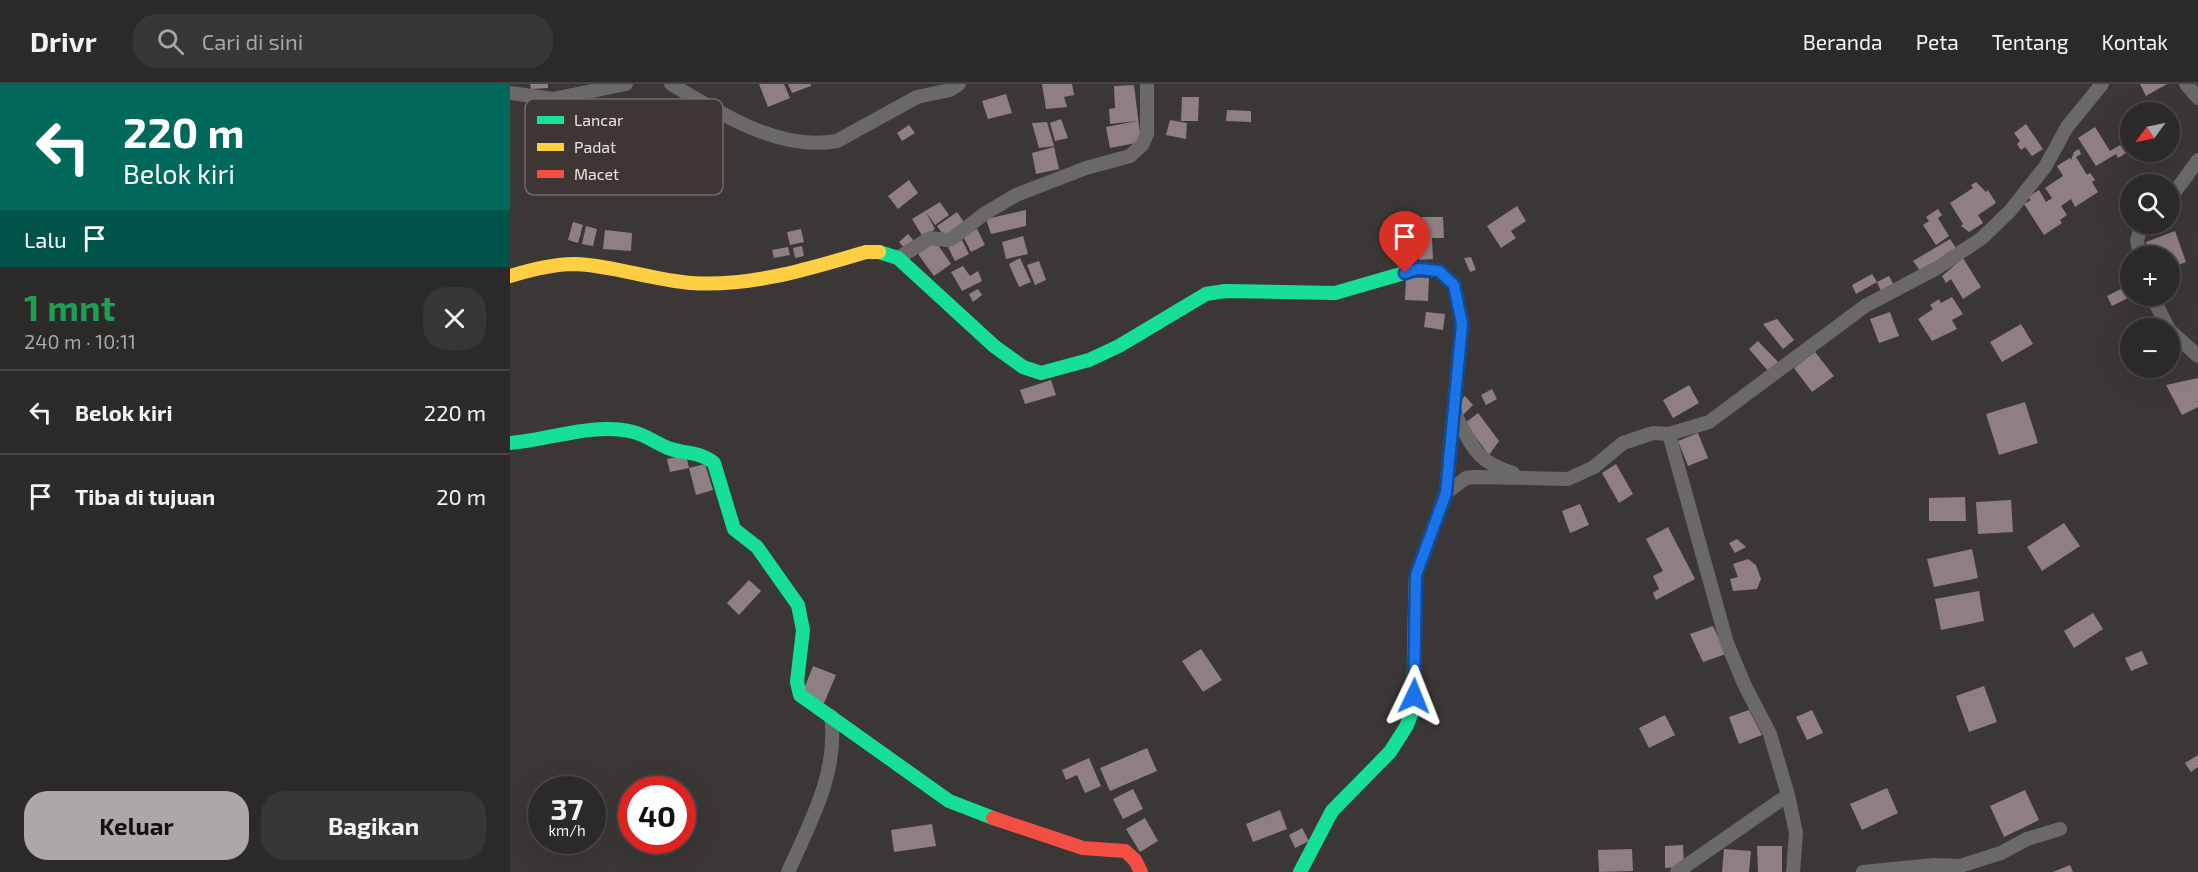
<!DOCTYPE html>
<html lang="id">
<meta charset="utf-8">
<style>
:root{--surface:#2c2929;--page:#383535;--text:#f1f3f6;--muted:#a6a6a8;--line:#484546;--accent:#ada8a7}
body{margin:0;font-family:"Exo 2",sans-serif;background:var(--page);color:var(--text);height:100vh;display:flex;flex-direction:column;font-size:22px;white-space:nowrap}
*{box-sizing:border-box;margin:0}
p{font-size:20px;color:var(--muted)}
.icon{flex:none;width:33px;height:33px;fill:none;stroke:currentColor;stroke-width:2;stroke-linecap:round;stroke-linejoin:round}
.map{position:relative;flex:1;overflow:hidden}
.details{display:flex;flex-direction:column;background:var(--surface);width:510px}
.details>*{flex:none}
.banner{background:#00695c;color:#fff;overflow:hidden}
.needle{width:39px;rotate:237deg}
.fabs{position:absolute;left:1610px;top:18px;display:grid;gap:12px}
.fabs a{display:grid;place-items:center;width:60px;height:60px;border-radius:50%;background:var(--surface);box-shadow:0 6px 24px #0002,0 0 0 2px var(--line);font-size:30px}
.speed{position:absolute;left:18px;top:692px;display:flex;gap:12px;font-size:30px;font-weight:700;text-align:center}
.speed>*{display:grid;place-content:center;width:78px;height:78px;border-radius:50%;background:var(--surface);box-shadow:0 6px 24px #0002,0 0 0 2px var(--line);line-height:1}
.speed small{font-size:15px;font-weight:400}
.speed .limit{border:9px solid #d22;background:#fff;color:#111}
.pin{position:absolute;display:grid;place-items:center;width:51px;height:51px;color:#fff;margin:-62px -26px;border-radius:50% 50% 50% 0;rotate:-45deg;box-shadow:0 0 6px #0007}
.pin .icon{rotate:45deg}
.me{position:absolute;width:66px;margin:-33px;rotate:2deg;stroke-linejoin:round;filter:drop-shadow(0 0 4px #0008)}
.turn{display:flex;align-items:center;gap:21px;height:126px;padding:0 24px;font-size:27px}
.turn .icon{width:78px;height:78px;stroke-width:2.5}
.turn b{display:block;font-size:42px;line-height:51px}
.then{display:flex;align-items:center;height:57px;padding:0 24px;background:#0003;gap:12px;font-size:22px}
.round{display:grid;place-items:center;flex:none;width:63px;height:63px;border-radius:24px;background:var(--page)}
.head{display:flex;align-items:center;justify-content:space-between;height:102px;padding:0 24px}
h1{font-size:36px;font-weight:700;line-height:45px;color:#1e9e55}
.primary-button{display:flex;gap:12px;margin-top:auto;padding:12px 24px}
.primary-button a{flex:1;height:69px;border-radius:24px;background:var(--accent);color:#111;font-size:24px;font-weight:700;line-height:69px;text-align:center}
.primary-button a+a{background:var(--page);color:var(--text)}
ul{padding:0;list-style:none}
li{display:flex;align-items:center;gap:18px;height:84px;padding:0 24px;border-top:2px solid var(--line)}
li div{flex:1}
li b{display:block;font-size:22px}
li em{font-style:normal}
header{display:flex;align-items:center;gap:36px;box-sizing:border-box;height:84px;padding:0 30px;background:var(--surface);border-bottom:2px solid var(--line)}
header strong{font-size:28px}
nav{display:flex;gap:33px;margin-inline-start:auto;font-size:21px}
.search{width:420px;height:54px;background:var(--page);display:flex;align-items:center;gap:15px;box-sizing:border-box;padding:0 21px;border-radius:24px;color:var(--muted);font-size:22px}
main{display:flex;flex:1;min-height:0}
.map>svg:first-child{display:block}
.building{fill:#907f82}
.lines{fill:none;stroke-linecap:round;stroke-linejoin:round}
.street{stroke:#6b6968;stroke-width:14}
.fast{stroke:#16e098;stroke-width:14}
.slow{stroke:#ffcf43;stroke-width:14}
.jam{stroke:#f24e42;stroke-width:14}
.route-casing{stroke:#114b97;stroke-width:15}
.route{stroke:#1a73e8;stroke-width:10}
.key{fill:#3d3635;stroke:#716b6a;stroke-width:1.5}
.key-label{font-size:16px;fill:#eae5e4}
</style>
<header>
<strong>Drivr</strong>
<div class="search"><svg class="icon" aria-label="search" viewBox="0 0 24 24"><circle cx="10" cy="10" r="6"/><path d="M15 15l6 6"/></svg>Cari di sini</div>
<nav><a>Beranda</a><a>Peta</a><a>Tentang</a><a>Kontak</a></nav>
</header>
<main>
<section class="details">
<div class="banner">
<div class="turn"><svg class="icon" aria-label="left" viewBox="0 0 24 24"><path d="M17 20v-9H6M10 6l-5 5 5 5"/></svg><div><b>220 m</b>Belok kiri</div></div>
<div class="then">Lalu<svg class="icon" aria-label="arrive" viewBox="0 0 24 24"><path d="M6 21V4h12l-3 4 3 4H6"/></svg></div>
</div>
<div class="head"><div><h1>1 mnt</h1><p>240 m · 10:11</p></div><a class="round"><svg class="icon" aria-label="close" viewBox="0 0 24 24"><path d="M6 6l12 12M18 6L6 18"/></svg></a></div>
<ul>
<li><svg class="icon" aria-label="left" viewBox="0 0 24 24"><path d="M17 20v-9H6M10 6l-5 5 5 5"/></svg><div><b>Belok kiri</b></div><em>220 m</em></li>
<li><svg class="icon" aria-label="arrive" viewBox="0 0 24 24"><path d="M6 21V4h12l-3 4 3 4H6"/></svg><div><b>Tiba di tujuan</b></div><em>20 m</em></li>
</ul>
<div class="primary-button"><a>Keluar</a><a>Bagikan</a></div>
</section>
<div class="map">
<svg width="1688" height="788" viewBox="0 0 1688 788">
<rect width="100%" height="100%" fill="#3b3737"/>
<!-- building -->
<path class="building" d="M20 0H38V4L21 5Z
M249 0H274L280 14 258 23Z
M278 0H301V2L282 9Z
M532 0H562L564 11 554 13 557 23 536 25Z
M1630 0H1657L1636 12Z
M624 1 631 58 600 64 596 43 627 37 600 40 599 25 605 24 604 2Z
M496 10 502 29 478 35 472 17Z
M672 13H689L688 37H671Z
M717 26 741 27V38L716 37Z
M551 35 558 54 545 57 540 39Z
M660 36 677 39 676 55 656 51Z
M537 38 544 62 529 64 522 39Z
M1516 40 1533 65 1522 72 1515 63 1511 66 1507 60 1510 57 1504 49Z
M399 41 405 49 392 57 387 49Z
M1585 43 1600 67 1610 61 1616 69 1608 74 1606 70 1586 82 1568 54Z
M544 63 549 85 526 90 522 69Z
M1569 65 1571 70 1566 73 1577 91 1580 89 1585 96 1582 98 1588 108 1565 123 1561 115 1551 122 1557 131 1550 136 1552 139 1534 151 1514 120 1521 116 1518 113 1529 106 1536 118 1542 114 1535 104 1553 92 1547 82 1560 74 1561 76 1564 68Z
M399 96 408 109 388 125 378 112Z
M1466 98 1476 108 1478 106 1486 119 1468 131 1473 139 1459 148 1451 142 1453 140 1440 119 1463 104 1461 101Z
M430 118 439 131 425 141 416 128 425 145 413 153 402 135Z
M1007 122 1016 137 1001 147 1006 154 991 164 977 142Z
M1428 125 1432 131 1428 134 1439 152 1426 161 1413 141 1419 137 1416 133Z
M516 126V142L481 150 476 135Z
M447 128 456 141 435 153 427 142Z
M908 133H933L934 154H922L923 175 909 176Z
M63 138 73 141 68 159 58 156Z
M76 142 87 145 83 162 72 160Z
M291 145 294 158 280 161 277 148Z
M467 145 475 161 461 168 453 152Z
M95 146 122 149 121 167 93 165Z
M1665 147 1676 178 1659 184V172H1641L1636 158Z
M398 150 405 158 396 166 389 158Z
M513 152 518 170 496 175 492 158Z
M1440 155 1448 167 1411 188 1403 177Z
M452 156 459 170 445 177 438 163Z
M426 158 441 180 424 192 408 170Z
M292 162 294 172 285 174 283 164Z
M278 163 280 171 264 174 262 166Z
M961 173 966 186 960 188 954 174Z
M510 174 521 198 509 203 499 180Z
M1453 174 1471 203 1453 215 1441 195 1436 199 1432 192Z
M529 177 536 196 525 201 517 181Z
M453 182 460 192 468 187 472 197 452 207 441 188Z
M1362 190 1367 198 1346 210 1342 201Z
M1379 192 1385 203 1372 209 1367 198Z
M896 193 919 194 918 217 895 216Z
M1615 203 1620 213 1602 222 1597 212Z
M468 205 472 211 463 218 459 210Z
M1442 213 1453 230 1442 236 1447 245 1422 257 1408 235 1423 225 1420 221 1429 215 1431 219Z
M916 228 935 230 933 246 914 243Z
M1380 228 1389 252 1369 259 1360 235Z
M1267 235 1284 256 1273 265 1253 240Z
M1511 240 1523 260 1492 278 1480 258Z
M1248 257 1269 279 1259 288 1239 265Z
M1305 268 1324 292 1302 308 1284 284Z
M1688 294V323L1672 331 1656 301Z
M541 296 546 311 515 320 510 306Z
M1179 301 1189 319 1163 334 1153 316Z
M982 305 987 315 976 321 971 311Z
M955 312 963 321 953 331 949 318Z
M1515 318 1528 359 1489 371 1476 330Z
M968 329 989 357 979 371 955 339Z
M1188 349 1198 374 1178 382 1168 357Z
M176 371 179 384 160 388 157 375Z
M195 380 203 406 186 411 179 384Z
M1106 380 1123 410 1109 419 1092 389Z
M1455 413 1456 437H1419V414Z
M1501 416 1503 448 1468 450 1466 418Z
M1070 420 1079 441 1060 449 1052 427Z
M1554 439 1570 462 1532 487 1517 463Z
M1158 443 1185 495 1146 516 1143 509 1149 505 1143 492 1153 487 1136 455Z
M1227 455 1236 463 1225 469 1219 459Z
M1462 465 1468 494 1424 503 1417 475Z
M1238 475 1246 481 1251 495 1247 505 1223 507 1220 495 1228 493 1223 480Z
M239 496 251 507 229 531 217 519Z
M1469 507 1474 537 1431 546 1425 515Z
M1583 529 1593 545 1564 564 1554 547Z
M1203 542 1216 570 1193 578 1180 550Z
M691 565 712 596 693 608 672 577Z
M1632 567 1638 580 1621 587 1615 574Z
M303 582 326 591 314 619 292 610Z
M1474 602 1487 638 1459 648 1446 612Z
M1239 626 1252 651 1229 660 1219 633Z
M1302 626 1313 649 1297 656 1286 633Z
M1155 631 1165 651 1139 664 1129 644Z
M637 664 647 687 600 707 590 684Z
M1688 671V683L1681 688 1675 679Z
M579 674 591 702 575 709 567 691 556 696 552 686Z
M1377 704 1388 729 1352 746 1340 720Z
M623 705 633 725 613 735 603 715Z
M1515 706 1529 736 1494 753 1480 722Z
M770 726 777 745 743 758 736 740Z
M635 734 648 757 630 768 616 745Z
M422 740 426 762 384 768 381 746Z
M792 744 799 757 785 764 779 751Z
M1173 761 1174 783 1155 784V762Z
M1247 762H1272V788H1248Z
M1122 765 1123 787 1089 788 1088 766Z
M1214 765 1241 767 1239 788H1212Z
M1560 781 1563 788H1543Z"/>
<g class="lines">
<!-- street -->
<path class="street" d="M161 0C209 28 268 68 327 57L407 13 440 6 449 0
M1676 0 1688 14
M0 9 43 15 116 0
M1659 116 1688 76
M1630 172 1627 156 1632 140
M388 174 420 154 437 156 443 154 474 130 506 111 576 84 620 72 632 61 637 50V0
M1642 212 1658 244
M1659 246 1688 272
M945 330C963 363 965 377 1003 389
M1159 350 1217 559 1235 602 1260 650 1278 711 1286 749 1283 788
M936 409 956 394 964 393 1058 395 1084 383 1113 359 1143 349 1159 350 1199 338 1355 222 1427 184 1472 154 1500 127 1535 83 1557 43 1592 0
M278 788C300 739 329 687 321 632
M1167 788 1278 711
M1353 788 1424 781 1450 782 1491 769 1517 755 1550 745"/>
<!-- fast -->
<path class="fast" d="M369 168 388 174 484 262 513 283 531 289 579 276 609 262 696 210 715 207 825 209 908 185 929 187 944 201 952 240 945 314
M0 359C39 356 84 338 123 348 137 351 148 361 161 365 177 370 191 368 204 379L224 445 247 463 288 521 293 546 287 598 290 611 439 717 483 734
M790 788 822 727 880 668 896 643 903 626 905 521"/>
<!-- slow -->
<path class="slow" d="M0 192C20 186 42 180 63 180 103 181 141 196 181 199 241 203 299 185 356 168H369
M905 521 906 491 936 409 945 314"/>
<!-- jam -->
<path class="jam" d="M483 734 573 764 615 767 625 776 631 788"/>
</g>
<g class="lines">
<!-- route casing -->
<g class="route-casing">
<path id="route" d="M895 189 908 185 929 187 944 201 952 240 936 409 906 491 904 612"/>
</g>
<!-- route -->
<use href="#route" class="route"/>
</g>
<!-- legend -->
<rect x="15" y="15" width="198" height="96" rx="9" class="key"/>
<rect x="27" y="32" width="27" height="8" fill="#16e098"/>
<rect x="27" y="59" width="27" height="8" fill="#ffcf43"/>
<rect x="27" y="86" width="27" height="8" fill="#f24e42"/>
<g class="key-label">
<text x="64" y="42">Lancar</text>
<text x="64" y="69">Padat</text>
<text x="64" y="96">Macet</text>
</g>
</svg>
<div class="fabs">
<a><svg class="needle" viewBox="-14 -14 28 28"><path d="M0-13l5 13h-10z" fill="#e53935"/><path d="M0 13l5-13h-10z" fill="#a6a6a8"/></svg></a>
<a><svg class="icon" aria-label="search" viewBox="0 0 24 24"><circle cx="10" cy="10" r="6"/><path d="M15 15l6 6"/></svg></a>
<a>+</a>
<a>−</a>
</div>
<div class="speed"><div>37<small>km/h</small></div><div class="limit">40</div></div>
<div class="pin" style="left:895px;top:189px;background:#d93025"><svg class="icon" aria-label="arrive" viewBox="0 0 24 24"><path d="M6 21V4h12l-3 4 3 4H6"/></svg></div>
<svg class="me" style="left:904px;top:612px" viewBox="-20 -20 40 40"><path d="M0-17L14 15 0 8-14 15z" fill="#1a73e8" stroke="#fff" stroke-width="4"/></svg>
</div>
</main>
